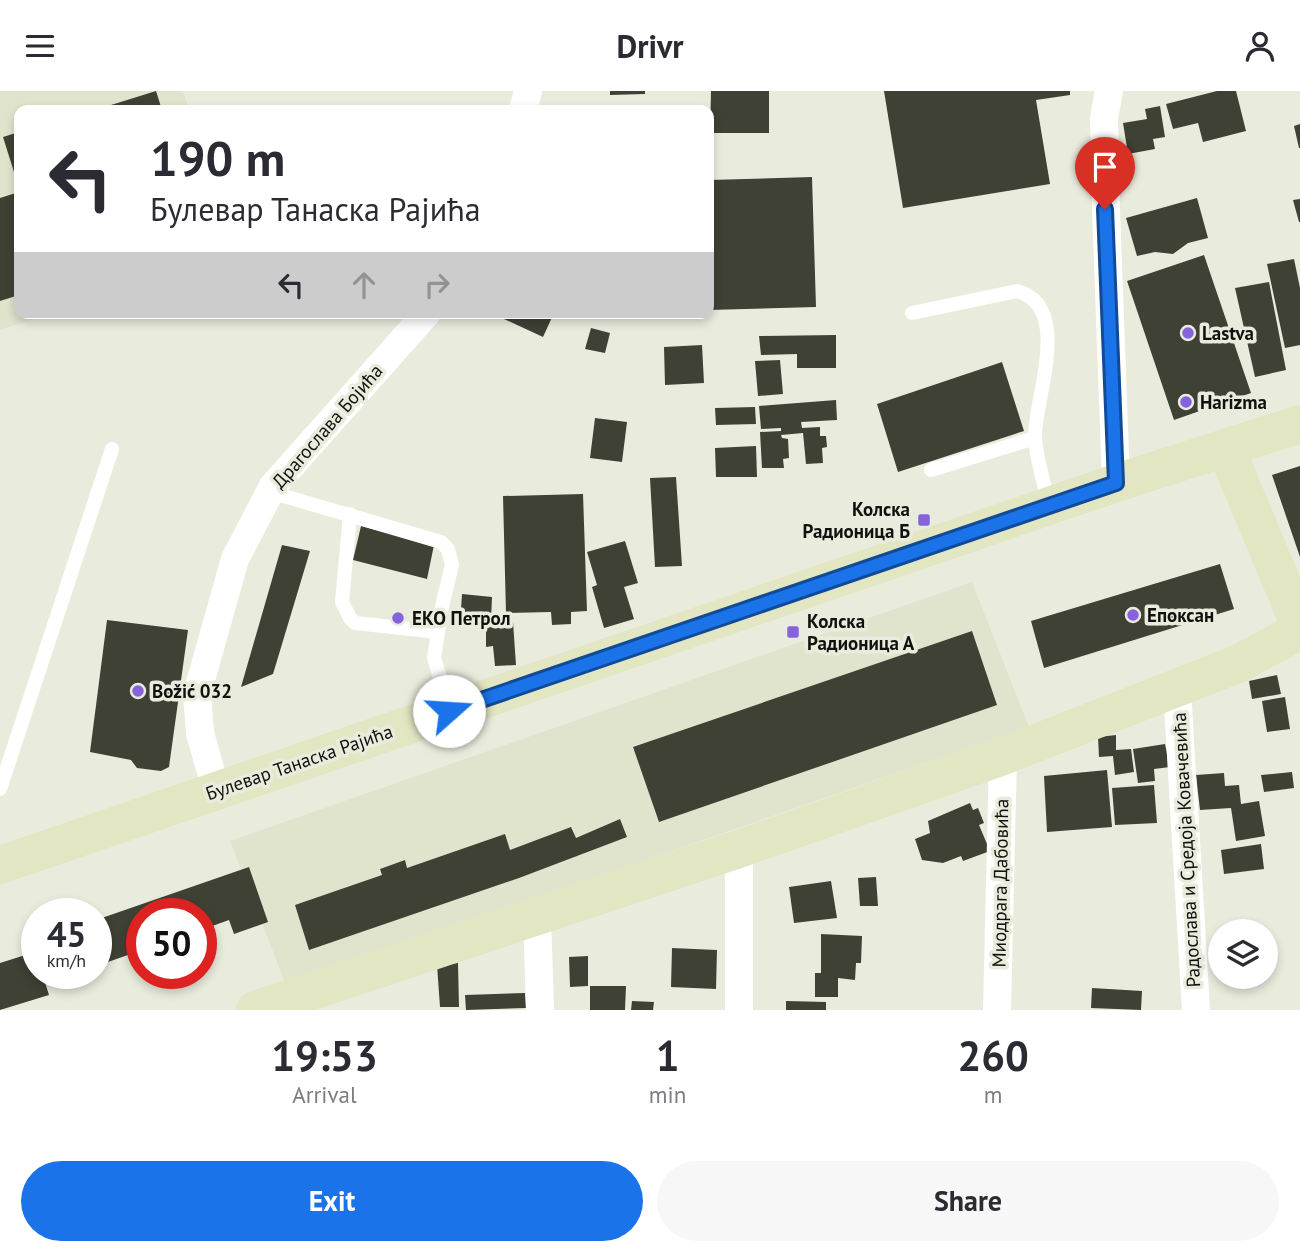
<!DOCTYPE html>
<meta charset="utf-8">
<style>
:root{--surface:#fff;--page:#f7f7f7;--text:#2b2b33;--muted:#7c7c81;--accent:#1a73e8}
body{margin:0;font-family:"PT Sans",sans-serif;background:var(--page);color:var(--text);height:100vh;display:flex;flex-direction:column;font-size:26px;white-space:nowrap}
*{box-sizing:border-box;margin:0}
p{font-size:23px;color:var(--muted)}
.icon{flex:none;width:38px;height:38px;fill:none;stroke:currentColor;stroke-width:2;stroke-linecap:round;stroke-linejoin:round}
.map{position:relative;height:919px;overflow:hidden}
.panel{display:flex;flex-direction:column;background:var(--surface);flex:1}
.panel>*{flex:none}
.top-card{position:absolute;left:14px;top:14px;width:700px;height:214px;border-radius:14px;box-shadow:0 4px 10px #0003;background:#fff;color:var(--text);overflow:hidden}
.fabs{position:absolute;left:1208px;top:828px;display:grid;gap:14px}
.fabs a{display:grid;place-items:center;width:70px;height:70px;border-radius:50%;background:var(--surface);box-shadow:0 4px 10px #0003;font-size:35px}
.speed{position:absolute;left:21px;top:807px;display:flex;gap:14px;font-size:35px;font-weight:700;text-align:center}
.speed>*{display:grid;place-content:center;width:91px;height:91px;border-radius:50%;background:var(--surface);box-shadow:0 4px 10px #0003;line-height:1}
.speed small{font-size:18px;font-weight:400}
.speed .limit{border:10px solid #d22;background:#fff;color:#111}
.pin{position:absolute;display:grid;place-items:center;width:60px;height:60px;color:#fff;margin:-72px -30px;border-radius:50% 50% 50% 0;rotate:-45deg;box-shadow:0 0 7px #0007}
.pin .icon{rotate:45deg}
.me{position:absolute;width:77px;margin:-38px;rotate:71deg;stroke-linejoin:round;filter:drop-shadow(0 0 5px #0008)}
.turn{display:flex;align-items:center;gap:24px;height:147px;padding:0 21px;font-size:32px}
.turn .icon{width:91px;height:91px;stroke-width:2.5}
.turn b{display:block;font-size:49px;line-height:60px}
.lanes{display:flex;align-items:center;height:66px;padding:0 21px;background:#0003;justify-content:center;gap:35px;direction:ltr}
.lanes .off{opacity:.35}
.eta{display:flex;justify-content:space-evenly;align-items:center;height:119px;text-align:center}
.eta b{font-size:42px;font-weight:600;line-height:49px}
.action{display:flex;gap:14px;margin-top:auto;padding:14px 21px}
.action a{flex:1;height:80px;border-radius:42px;background:var(--accent);color:#fff;font-size:28px;font-weight:600;line-height:80px;text-align:center}
.action a+a{background:var(--page);color:var(--text)}
header{display:flex;justify-content:space-between;align-items:center;height:91px;padding:0 21px;background:var(--surface);font-size:32px;font-weight:600}
.map>svg:first-child{display:block}
.built{fill:#e0e4cd}
.building{fill:#3f4135}
.lines{fill:none;stroke-linecap:round;stroke-linejoin:round}
.lane{stroke:#fff;stroke-width:14}
.street{stroke:#fff;stroke-width:28}
.secondary{stroke:#e3e6c2;stroke-width:38}
.route-casing{stroke:#114b97;stroke-width:18}
.route{stroke:#1a73e8;stroke-width:12}
.poi-dot{fill:#8662dd;stroke:#e9ecdd;stroke-width:2.5}
.labels{text-anchor:middle;dominant-baseline:central;stroke-width:7;stroke-linejoin:round;paint-order:stroke}
.poi-label{font-size:19px;font-weight:bold;fill:#11120d;stroke:#e9ecdd;text-anchor:start}
.street-label{font-size:19px;fill:#11120d;stroke:#e9ecdd}
</style>
<header><svg class="icon" aria-label="menu" viewBox="0 0 24 24"><path d="M4 6h16M4 12h16M4 18h16"/></svg>Drivr<svg class="icon" aria-label="person" viewBox="0 0 24 24"><circle cx="12" cy="8" r="4"/><path d="M4 21q1-7 8-7t8 7"/></svg></header>
<div class="map">
<svg width="1300" height="919" viewBox="0 0 1300 919">
<rect width="100%" height="100%" fill="#e9ecdd"/>
<!-- built -->
<path class="built" d="M0 0H183L189 19H19V222H53L0 239Z
M972 491 1029 636 286 894 230 750Z"/>
<!-- building -->
<path class="building" d="M156 0 162 19H95Z
M610 0H645V3L610 4Z
M711 0H769V42H710Z
M884 0H1070V4L1036 9 1050 93 903 117Z
M1217 0H1236L1246 40 1203 51 1198 32 1173 38 1166 13Z
M1160 15 1165 46 1153 48 1155 58 1128 63 1123 32 1147 28 1145 18Z
M1300 33V57H1299L1294 35Z
M19 41V97L3 46Z
M812 86 816 216 709 219V89Z
M19 101V204L0 210V107Z
M1197 107 1208 147 1188 152 1173 163 1155 161 1137 165 1126 127Z
M1300 108V131H1299L1293 109Z
M1204 164 1251 302 1174 329 1127 190Z
M1294 168 1300 197V254L1285 257 1267 173Z
M1269 191 1286 279 1255 286 1235 197Z
M506 222H554L543 246 504 228Z
M591 237 610 242 605 262 585 258Z
M836 244V277H797V263L761 264 759 245Z
M702 254 704 292 665 294 664 256Z
M780 269 783 303 758 305 755 270Z
M1002 271 1024 340 898 381 877 313Z
M836 309 837 329 801 331 802 337 820 336V345H826L827 356 822 357 823 372 806 373 803 342 781 344 782 347 788 348 789 367 783 368 784 377H762L760 341 781 340V337L761 338 759 315Z
M755 316 756 333 716 334 715 317Z
M595 327 627 331 622 371 590 367Z
M756 355 757 386H716L715 357Z
M1300 375V466L1272 384Z
M676 386 682 475 655 476 650 387Z
M583 403 587 520 571 521V533L552 534 551 521 506 522 503 405Z
M361 435 434 454 427 488 353 469Z
M625 450 638 492 624 496 634 528 604 537 592 496 597 494 587 461Z
M282 454 310 460 273 583 241 596Z
M1220 473 1234 518 1044 577 1031 530Z
M462 503 492 506 491 531H513L516 574 495 575 493 555 486 556V536L460 534Z
M107 529 188 539 169 676 161 680 137 677 131 669 90 661Z
M972 540 997 614 659 731 633 656Z
M1277 584 1281 603 1252 608 1249 590Z
M1285 606 1290 638 1267 641 1262 610Z
M1116 644V659L1131 658 1134 681 1115 684 1113 665 1099 666 1098 646Z
M1165 653 1170 676 1154 678 1155 690 1138 692 1133 658Z
M1107 679 1112 736 1047 741 1044 685Z
M1292 681 1294 697 1264 701 1261 684Z
M1224 682 1225 695 1239 694 1241 713 1259 710 1265 745 1236 750 1231 717 1200 719 1196 684Z
M1154 694 1157 732 1115 734 1112 697Z
M970 712 973 719 978 717 984 732 979 734 990 760 963 770 961 765 943 772 922 769 915 748 930 742 928 730Z
M620 728 627 746 519 787 309 859 295 814 382 784 380 778 405 769 407 777 505 743 510 759 571 736 576 747Z
M1261 753 1264 778 1224 783 1221 759Z
M249 776 268 831 234 843 229 829 201 839V822H142V859L108 871 96 837V829Z
M876 786 878 815H860L858 787Z
M831 790 837 827 794 832 789 796Z
M821 843 862 845 861 872H856L855 889 838 887V906H815V882H821Z
M672 857 717 859 716 898 671 896Z
M35 861 37 882H42L49 904 0 919V872Z
M588 865V895L570 896 569 866Z
M458 872 459 916H440L437 874Z
M590 895H626L625 919H590Z
M1092 897 1142 900 1141 919 1091 917Z
M525 902 526 917 466 919 465 904Z
M632 910 654 911 653 919H631Z
M786 910 826 911V919H786Z"/>
<g class="lines">
<!-- lane -->
<path class="lane" d="M912 222 1017 200C1073 215 1035 306 1035 345 1035 364 1045 395 1049 414
M931 379 1035 347
M270 401 441 451 448 458 452 474 443 511 434 566 449 620
M350 423 342 511 350 527 355 532 438 541
M0 698 112 358"/>
<!-- street -->
<path class="street" d="M1109 0 1104 27 1106 118 1116 392
M523 19 528 0
M1177 598 1196 919
M216 699 200 642 197 603 235 468 273 395 427 222
M739 758V919
M537 825 540 919
M997 919 1003 665"/>
<!-- secondary -->
<path class="secondary" d="M1226 358 1300 535
M0 774 1116 392 1300 333
M255 919 739 758 1003 665 1240 572 1300 539"/>
</g>
<g class="lines">
<!-- route casing -->
<g class="route-casing">
<path id="route" d="M449 620 1116 392 1105 118"/>
</g>
<!-- route -->
<use href="#route" class="route"/>
</g>
<!-- markers -->
<g class="poi-dot">
<circle cx="1188" cy="242" r="7"/>
<circle cx="1186" cy="311" r="7"/>
<rect x="917" y="422" width="14" height="14" rx="3.5"/>
<circle cx="1133" cy="524" r="7"/>
<circle cx="398" cy="527" r="7"/>
<rect x="786" y="534" width="14" height="14" rx="3.5"/>
<circle cx="138" cy="600" r="7"/>
</g>
<g class="labels">
<!-- poi labels -->
<g class="poi-label">
<text x="1202" y="242">Lastva</text>
<text x="1200" y="311">Harizma</text>
<text x="910" y="418" text-anchor="end">Колска<tspan x="910" dy="22">Радионица Б</tspan></text>
<text x="1147" y="524">Епоксан</text>
<text x="412" y="527">ЕКО Петрол</text>
<text x="807" y="530">Колска<tspan x="807" dy="22">Радионица А</tspan></text>
<text x="152" y="600">Božić 032</text>
</g>
<!-- street labels -->
<g class="street-label">
<text transform="translate(327 335) rotate(-49)">Драгослава Бојића</text>
<text transform="translate(299 671) rotate(-19)">Булевар Танаска Рајића</text>
<text transform="translate(1186 759) rotate(-93)">Радослава и Средоја Ковачевића</text>
<text transform="translate(1000 792) rotate(-89)">Миодрага Дабовића</text>
</g>
</g>
</svg>
<div class="fabs">
<a><svg class="icon" aria-label="layers" viewBox="0 0 24 24"><path d="M12 4l9 5-9 5-9-5zM3 14l9 5 9-5"/></svg></a>
</div>
<div class="speed"><div>45<small>km/h</small></div><div class="limit">50</div></div>
<div class="pin" style="left:1105px;top:118px;background:#d93025"><svg class="icon" aria-label="arrive" viewBox="0 0 24 24"><path d="M6 21V4h12l-3 4 3 4H6"/></svg></div>
<svg class="me" style="left:449px;top:620px" viewBox="-20 -20 40 40"><circle r="19" fill="#fff"/><path d="M0-13L10 11 0 6-10 11z" fill="#1a73e8"/></svg>
<div class="top-card">
<div class="turn"><svg class="icon" aria-label="left" viewBox="0 0 24 24"><path d="M17 20v-9H6M10 6l-5 5 5 5"/></svg><div><b>190 m</b>Булевар Танаска Рајића</div></div>
<div class="lanes"><svg class="icon" aria-label="left" viewBox="0 0 24 24"><path d="M17 20v-9H6M10 6l-5 5 5 5"/></svg><svg class="icon off" aria-label="ahead" viewBox="0 0 24 24"><path d="M12 20V5M6 11l6-6 6 6"/></svg><svg class="icon off" aria-label="right" viewBox="0 0 24 24"><path d="M7 20v-9h11M14 6l5 5-5 5"/></svg></div>
</div>
</div>
<section class="panel">
<div class="eta">
<div><b>19:53</b><p>Arrival</p></div>
<div><b>1</b><p>min</p></div>
<div><b>260</b><p>m</p></div>
</div>
<div class="action"><a>Exit</a><a>Share</a></div>
</section>
